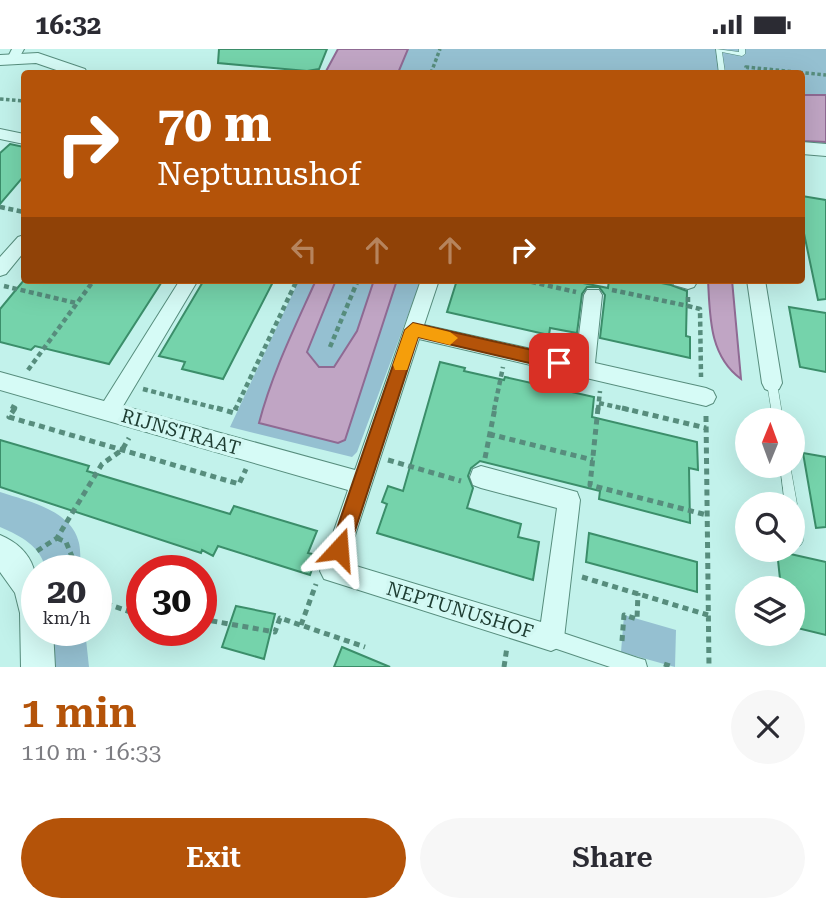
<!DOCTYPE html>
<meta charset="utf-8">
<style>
:root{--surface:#fff;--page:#f7f7f7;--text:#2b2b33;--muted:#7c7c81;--accent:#b45309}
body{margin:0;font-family:"Roboto Serif",serif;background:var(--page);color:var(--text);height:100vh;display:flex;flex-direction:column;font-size:26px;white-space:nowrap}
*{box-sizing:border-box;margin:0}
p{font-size:23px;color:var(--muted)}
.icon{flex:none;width:38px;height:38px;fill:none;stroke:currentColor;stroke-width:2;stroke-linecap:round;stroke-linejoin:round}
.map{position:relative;height:618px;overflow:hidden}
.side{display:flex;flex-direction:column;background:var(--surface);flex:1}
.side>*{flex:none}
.hud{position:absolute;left:21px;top:21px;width:784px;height:214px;border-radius:7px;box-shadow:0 7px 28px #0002;background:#b45309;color:#fff;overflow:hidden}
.needle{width:46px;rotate:1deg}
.buttons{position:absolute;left:735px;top:359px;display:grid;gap:14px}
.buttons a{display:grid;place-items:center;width:70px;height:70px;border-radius:50%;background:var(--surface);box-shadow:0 7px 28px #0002;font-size:35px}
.speed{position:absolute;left:21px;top:506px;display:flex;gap:14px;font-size:35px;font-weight:700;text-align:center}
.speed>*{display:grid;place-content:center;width:91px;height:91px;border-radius:50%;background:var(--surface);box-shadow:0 7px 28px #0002;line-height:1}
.speed small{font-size:18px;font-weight:400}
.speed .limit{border:10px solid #d22;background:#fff;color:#111}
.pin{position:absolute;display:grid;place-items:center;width:60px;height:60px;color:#fff;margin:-30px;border-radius:14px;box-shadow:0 4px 10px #0006}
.me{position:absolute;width:77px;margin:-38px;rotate:19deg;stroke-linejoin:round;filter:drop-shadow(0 0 5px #0008)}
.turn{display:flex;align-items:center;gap:24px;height:147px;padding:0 21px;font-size:32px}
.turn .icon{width:91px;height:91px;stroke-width:2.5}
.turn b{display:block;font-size:49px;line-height:60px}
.lanes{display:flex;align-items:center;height:66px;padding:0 21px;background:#0003;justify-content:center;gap:35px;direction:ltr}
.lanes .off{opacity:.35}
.round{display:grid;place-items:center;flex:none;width:74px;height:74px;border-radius:37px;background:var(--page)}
.head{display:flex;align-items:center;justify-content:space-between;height:119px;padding:0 21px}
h1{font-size:42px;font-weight:600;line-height:52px;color:var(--accent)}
.cta{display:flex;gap:14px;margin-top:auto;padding:14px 21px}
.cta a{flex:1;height:80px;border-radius:42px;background:var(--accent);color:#fff;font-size:28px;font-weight:600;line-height:80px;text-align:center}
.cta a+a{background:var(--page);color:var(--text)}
.status{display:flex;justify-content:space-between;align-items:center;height:49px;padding:0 35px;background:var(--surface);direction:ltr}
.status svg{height:19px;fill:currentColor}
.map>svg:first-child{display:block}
.green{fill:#95c0d1}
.water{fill:#c0a5c4;stroke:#8f6a93;stroke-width:2}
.building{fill:#75d3ab;stroke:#3b8e6a;stroke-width:2}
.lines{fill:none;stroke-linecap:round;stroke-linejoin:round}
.service-casing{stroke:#578d7d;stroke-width:1}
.pedestrian-casing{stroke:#578d7d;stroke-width:2}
.minor-casing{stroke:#578d7d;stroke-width:2}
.tertiary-casing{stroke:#578d7d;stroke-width:2}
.path-far2{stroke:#578d7d;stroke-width:3.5;stroke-dasharray:3.5 2.5;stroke-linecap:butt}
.path-far1{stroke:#578d7d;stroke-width:4.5;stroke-dasharray:5 3.5;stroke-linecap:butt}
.path{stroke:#578d7d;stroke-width:5;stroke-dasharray:6 4.5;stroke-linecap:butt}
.service{fill:#d6fbf6;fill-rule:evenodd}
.pedestrian{fill:#d6fbf6;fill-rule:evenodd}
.minor{fill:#d6fbf6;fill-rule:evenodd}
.tertiary{fill:#d6fbf6;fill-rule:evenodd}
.route{fill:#b45309;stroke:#753606;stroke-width:2}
.slow{fill:#f59e0b}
.labels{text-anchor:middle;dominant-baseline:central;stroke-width:7;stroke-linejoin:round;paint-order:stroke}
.street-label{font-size:19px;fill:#1d3c31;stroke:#d2f8f3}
</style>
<div class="status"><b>16:32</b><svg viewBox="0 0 49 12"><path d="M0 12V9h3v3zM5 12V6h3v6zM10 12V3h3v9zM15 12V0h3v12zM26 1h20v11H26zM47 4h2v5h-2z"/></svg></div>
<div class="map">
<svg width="826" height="618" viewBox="0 0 826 618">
<rect width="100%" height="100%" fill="#c2f2eb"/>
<!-- green -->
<path class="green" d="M346 0H826V79L802 78V24H332Z
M299 231H316C295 278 272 324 259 374L338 394 345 391 397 231H421L357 403 352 408 230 378Z
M336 231H374L357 282 334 318 319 319 306 304Z
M0 443C27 452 72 461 79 494 81 503 80 513 81 521H46C41 497 21 487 0 478Z
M624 566 676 581 675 618 621 603Z
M52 581H85L89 618H53Z"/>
<!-- water -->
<path class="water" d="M338 0H408L398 24H325Z
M802 46H826V93L802 92Z
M316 231H336L307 303 319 318H334L357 282 374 231H397L345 391 338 394 259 374C272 324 295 278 316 231Z
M708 231H732L741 330C709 307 710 267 708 231Z"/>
<!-- building -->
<path class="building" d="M219 0H327L319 20 307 22 218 14Z
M10 95 24 98V127L0 155V104Z
M802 147 826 151V250L818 251 802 175Z
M24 231H163L109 315 35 297 31 301 0 293V260Z
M204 231H274L223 330 182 320 185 313 159 307Z
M457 231H568L608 239 609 231H647L671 236 687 242 686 287 690 288V309L600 289 605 246 599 238H587L582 245 577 284 550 279 549 286 447 263Z
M789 258 826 264V323L800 318Z
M440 313 465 319 464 322 504 331 505 328 594 348 592 368 697 393 698 421 689 419 690 474 599 450 600 442 480 412 471 419 468 427 473 439 467 459 521 475 518 488 539 493 533 531 377 484 387 455 382 453 388 437 403 442Z
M0 391 89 417 87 422 230 465 234 457 317 482 308 504 317 506 310 526 218 497 213 507 202 501 201 504 0 438Z
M803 404 826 408V478L816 479Z
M589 484 697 513V543L586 513Z
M777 502 826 513V586L793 578V539H781Z
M236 557 275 565 264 610 222 598Z
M342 598 390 618H334Z"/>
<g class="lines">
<!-- service casing -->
<g class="service-casing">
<path id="service" d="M716 0 739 3V0H745V5L742 7 722 3 725 24H719Z
M772 330 775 331 777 334 783 371H773L767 334 769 331Z
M780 416H790L797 455 795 458 799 463 803 492 801 496 797 498 793 496V455H785Z"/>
</g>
<!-- pedestrian casing -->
<g class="pedestrian-casing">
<path id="pedestrian" d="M551 580 638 609 645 611 647 618H610L551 598 544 596 542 589 544 582Z"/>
</g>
<!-- minor casing -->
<g class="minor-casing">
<path id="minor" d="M12 0H24L18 11H10L8 8Z
M0 80 24 85V95L0 90Z
M24 186V203L6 225 0 227V208L18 188Z
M180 231H198L123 357 355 421 421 231H439L424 276 576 310 584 246 587 241H599L602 246 595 314 706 339 713 342 716 348 713 354 706 357 419 290 346 514 541 573 557 459 481 439 473 436 470 428 473 420 481 417 577 443 580 451 564 589 560 598 551 602 324 530 320 522 348 441 0 341V323L104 352Z
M671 231H696L697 233 694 238 688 240 674 236Z
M747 231H765L782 334 779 340 772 343 765 340 762 334Z"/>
</g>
<!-- tertiary casing -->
<g class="tertiary-casing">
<path id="tertiary" d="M38 4 85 20 87 24H65L36 14 0 16V6Z
M802 93 826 95V107L802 105Z
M0 486C45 505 37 541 37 581H53L55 618H21L20 564 15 544 0 523Z"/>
</g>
<!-- path-far2 -->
<path class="path-far2" d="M431 24 440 0
M748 24 746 18 826 26
M0 50 24 52
M0 158 6 159"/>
<!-- path-far1 -->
<path class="path-far1" d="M0 158 24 163
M523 231 576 243
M4 237 76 254
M612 241 688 257
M688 248V257L700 260 701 328
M330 298 358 231
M28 321 94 231
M143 340 223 361
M599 354 630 361
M11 357 15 359 14 361
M235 361 297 231
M494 361 503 318
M598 361 600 342"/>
<!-- path -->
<path class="path" d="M15 359 9 368 239 435 246 420
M217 359 234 364 236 359
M598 359 590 436 707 466
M622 359 706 379
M706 367 709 618
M489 385 593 411
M485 409 495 359
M388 411 461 432
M57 489 66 493 78 522
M37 502 57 489 102 415 122 401 129 389
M582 528 708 566
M96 551 142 567
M201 570 275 583 280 569 365 598
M301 576 316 535
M622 592 624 566 637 570 638 544
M664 615 673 618
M504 618 507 598"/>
<!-- service -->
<use href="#service" class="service"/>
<!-- pedestrian -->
<use href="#pedestrian" class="pedestrian"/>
<!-- minor -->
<use href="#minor" class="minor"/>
<!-- tertiary -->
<use href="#tertiary" class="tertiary"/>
</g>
<!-- route -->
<path class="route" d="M413 274 559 307 564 309 567 314 564 319 559 321 418 288 349 500 346 507 339 510 332 507 330 500 405 281Z"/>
<!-- slow -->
<path class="slow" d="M413 274 450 283 458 289 450 296 418 288 407 321H395L393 316 405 281Z"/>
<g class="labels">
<!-- street labels -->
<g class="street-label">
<text transform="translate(181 383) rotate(16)">RIJNSTRAAT</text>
<text transform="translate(460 561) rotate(17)">NEPTUNUSHOF</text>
</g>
</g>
</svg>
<div class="buttons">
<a><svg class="needle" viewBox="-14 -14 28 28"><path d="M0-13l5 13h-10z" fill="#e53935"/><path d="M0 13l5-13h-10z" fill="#7c7c81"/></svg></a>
<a><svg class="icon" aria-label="search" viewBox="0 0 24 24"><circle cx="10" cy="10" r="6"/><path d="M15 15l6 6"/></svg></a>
<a><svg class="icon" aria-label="layers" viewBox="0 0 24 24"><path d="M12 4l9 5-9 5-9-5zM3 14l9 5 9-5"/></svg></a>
</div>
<div class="speed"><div>20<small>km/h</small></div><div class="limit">30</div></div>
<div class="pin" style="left:559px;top:314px;background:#d93025"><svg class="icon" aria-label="arrive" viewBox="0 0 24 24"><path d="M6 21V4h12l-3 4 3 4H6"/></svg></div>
<svg class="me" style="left:339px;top:500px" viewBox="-20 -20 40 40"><path d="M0-17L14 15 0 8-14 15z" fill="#b45309" stroke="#fff" stroke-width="4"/></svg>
<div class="hud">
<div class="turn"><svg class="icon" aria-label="right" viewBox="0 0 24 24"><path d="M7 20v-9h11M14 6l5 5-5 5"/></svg><div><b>70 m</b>Neptunushof</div></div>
<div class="lanes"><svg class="icon off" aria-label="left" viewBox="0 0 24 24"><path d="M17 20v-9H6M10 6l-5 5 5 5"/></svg><svg class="icon off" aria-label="ahead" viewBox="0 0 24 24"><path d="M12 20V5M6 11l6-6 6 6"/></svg><svg class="icon off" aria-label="ahead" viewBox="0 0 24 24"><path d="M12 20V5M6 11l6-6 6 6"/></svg><svg class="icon" aria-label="right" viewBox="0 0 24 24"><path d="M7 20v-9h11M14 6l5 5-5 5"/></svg></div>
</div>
</div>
<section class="side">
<div class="head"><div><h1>1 min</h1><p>110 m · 16:33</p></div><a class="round"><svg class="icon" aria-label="close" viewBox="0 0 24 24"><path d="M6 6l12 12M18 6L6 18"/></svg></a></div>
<div class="cta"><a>Exit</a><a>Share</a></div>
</section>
